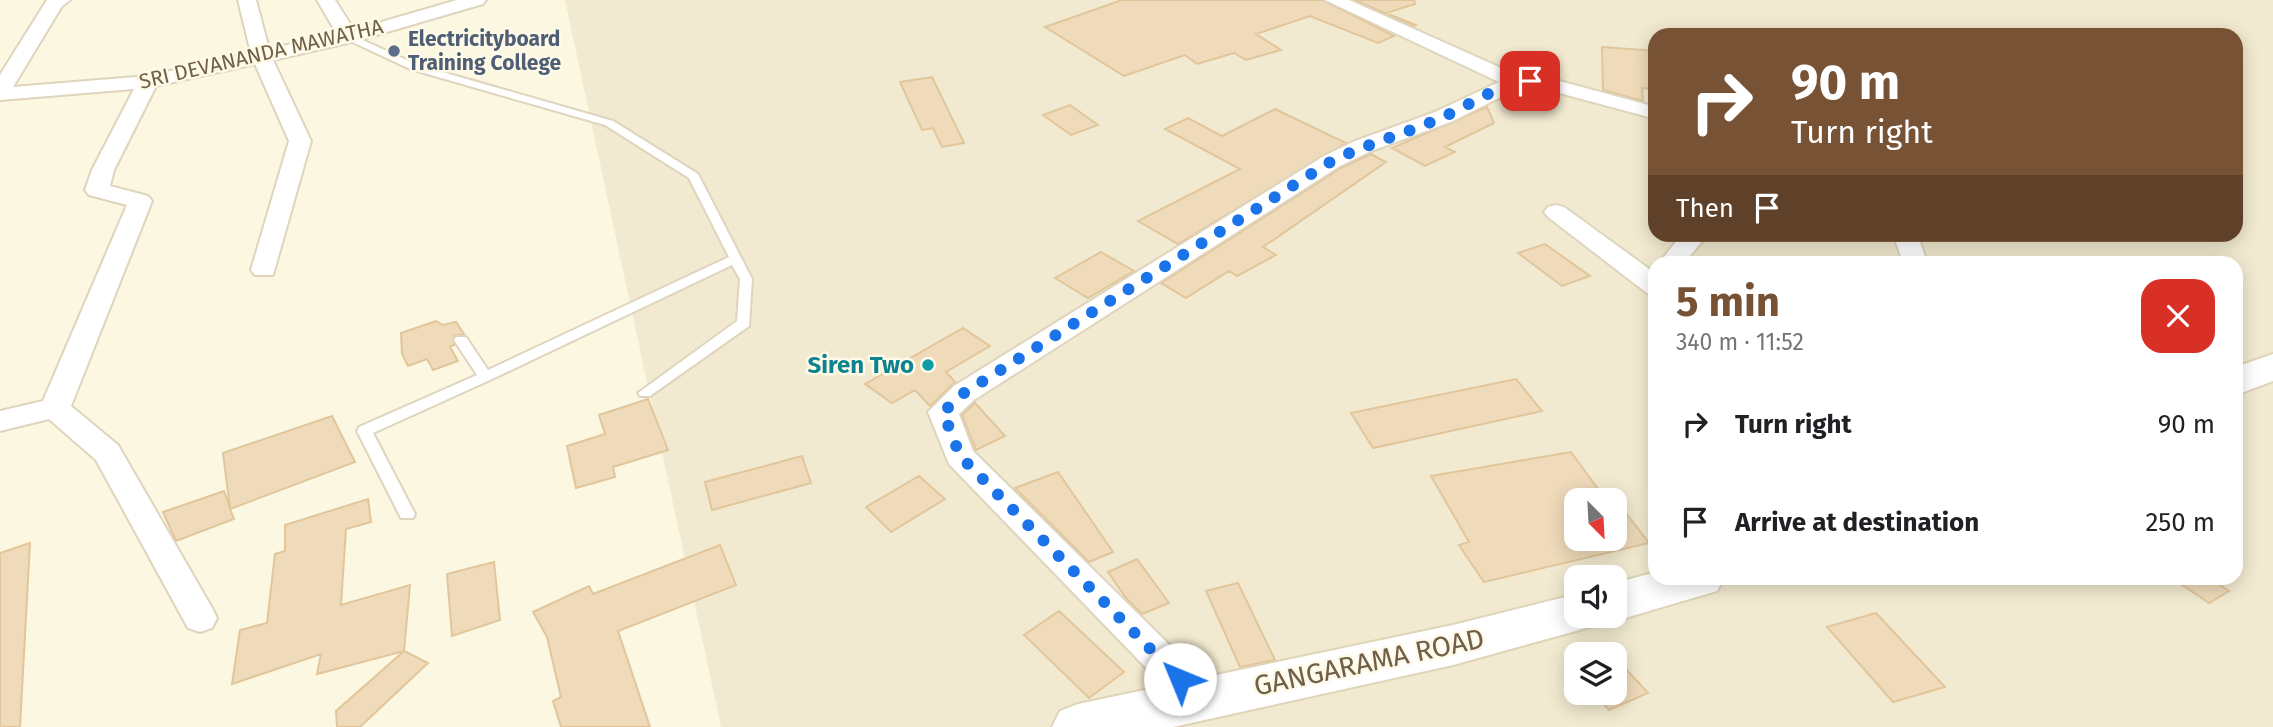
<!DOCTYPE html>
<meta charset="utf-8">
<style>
:root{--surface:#fff;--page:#f2f2f2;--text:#202124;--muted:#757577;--accent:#775235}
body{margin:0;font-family:"Fira Sans",sans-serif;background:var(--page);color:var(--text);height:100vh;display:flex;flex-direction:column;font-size:26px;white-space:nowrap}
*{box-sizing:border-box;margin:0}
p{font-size:23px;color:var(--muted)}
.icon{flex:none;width:38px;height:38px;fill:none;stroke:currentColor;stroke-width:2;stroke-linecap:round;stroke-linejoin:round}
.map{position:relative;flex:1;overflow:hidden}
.sheet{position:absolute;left:1648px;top:256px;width:595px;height:329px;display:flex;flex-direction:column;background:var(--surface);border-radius:21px;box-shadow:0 4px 18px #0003}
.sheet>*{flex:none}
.top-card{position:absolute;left:1648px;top:28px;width:595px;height:214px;border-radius:21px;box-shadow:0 4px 18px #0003;background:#775235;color:#fff;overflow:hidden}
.needle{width:46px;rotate:156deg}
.tools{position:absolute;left:1564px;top:488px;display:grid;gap:14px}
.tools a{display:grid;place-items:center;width:63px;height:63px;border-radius:14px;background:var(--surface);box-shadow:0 4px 18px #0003;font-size:35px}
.pin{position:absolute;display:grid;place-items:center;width:60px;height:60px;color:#fff;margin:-30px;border-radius:14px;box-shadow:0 4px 10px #0006}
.me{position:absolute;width:77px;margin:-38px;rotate:315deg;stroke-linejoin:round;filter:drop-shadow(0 0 5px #0008)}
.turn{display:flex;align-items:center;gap:24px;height:147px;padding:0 28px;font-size:32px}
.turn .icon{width:91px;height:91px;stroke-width:2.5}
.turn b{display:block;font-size:49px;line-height:60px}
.then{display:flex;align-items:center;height:66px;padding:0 28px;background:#0003;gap:14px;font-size:26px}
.round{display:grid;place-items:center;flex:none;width:74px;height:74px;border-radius:21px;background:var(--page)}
.overview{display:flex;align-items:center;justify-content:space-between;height:119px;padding:0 28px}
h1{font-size:42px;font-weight:700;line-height:52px;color:var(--accent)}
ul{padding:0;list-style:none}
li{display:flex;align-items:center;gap:21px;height:98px;padding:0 28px}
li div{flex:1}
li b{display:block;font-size:26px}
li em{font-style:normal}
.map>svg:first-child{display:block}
.residential{fill:#f2ead0;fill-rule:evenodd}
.building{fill:#efdbba;stroke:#e1c69b;stroke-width:2}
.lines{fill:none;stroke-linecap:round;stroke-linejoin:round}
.lane-casing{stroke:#dfd4bd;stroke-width:4}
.street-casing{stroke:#dfd4bd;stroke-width:4}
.secondary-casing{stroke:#e0d4b9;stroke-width:4}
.lane{fill:#fff;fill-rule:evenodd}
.street{fill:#fff;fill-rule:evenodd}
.secondary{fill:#fff;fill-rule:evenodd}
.route{stroke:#1a73e8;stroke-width:12;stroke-dasharray:0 21.6}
.service-dot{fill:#5c6f8a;stroke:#fefae7;stroke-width:2.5}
.culture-dot{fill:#0f9aa8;stroke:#fefae7;stroke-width:2.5}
.labels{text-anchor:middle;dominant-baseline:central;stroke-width:5;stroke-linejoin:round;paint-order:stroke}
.far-service-label{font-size:21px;font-weight:bold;fill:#4e5e75;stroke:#fefae7;text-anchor:start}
.far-street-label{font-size:21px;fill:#716049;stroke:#fefae7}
.culture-label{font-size:24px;font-weight:bold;fill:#0d838f;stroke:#fefae7;text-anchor:end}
.near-street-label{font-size:28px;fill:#716049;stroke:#fefae7}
</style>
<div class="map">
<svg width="2273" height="727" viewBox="0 0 2273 727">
<rect width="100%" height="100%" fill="#fbf7e1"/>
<!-- residential -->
<path class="residential" d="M565 0H2273V727H721ZM1656 35H2236V234H1656ZM1656 262H2236V578H1656ZM1577 500H1615V539H1577ZM1577 578H1615V616H1577ZM1577 654H1615V693H1577Z"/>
<!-- building -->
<path class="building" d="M1122 0H1323L1394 36 1378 43 1310 16 1256 34 1281 50 1246 60 1234 53 1197 64 1185 55 1124 76 1045 27Z
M1355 0H1414L1415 4 1386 13 1416 25 1414 26Z
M1602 47 1656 51V90L1642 88 1643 101 1603 90Z
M932 77 964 143 942 147 933 128 922 130 900 82Z
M1070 105 1098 125 1071 135 1043 115Z
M1487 107 1494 123 1445 147 1455 152 1425 166 1392 148Z
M1275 109 1346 143 1178 244 1138 221 1240 169 1165 129 1188 118 1222 136Z
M1371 154 1386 162 1263 247 1276 255 1237 276 1229 271 1186 298 1161 283 1341 168Z
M1545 244 1590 276 1562 286 1518 253Z
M1101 252 1134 271 1088 298 1055 278Z
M436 321 443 325 456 322 464 334 454 336V345L450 347 458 361 433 370 427 359 408 366 402 354 401 333Z
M963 328 990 346 946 372 955 382 930 406 915 390 892 403 865 384Z
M1516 379 1542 411 1373 448 1351 413Z
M648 399 668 450 613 467 615 477 576 488 567 446 605 434 599 415Z
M975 403 1005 436 976 450 962 415Z
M332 416 355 462 230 509 234 519 176 541 163 512 224 491 230 508 223 453Z
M1571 452 1606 500H1577V539H1615V509L1622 508 1649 543 1484 582 1459 545 1469 542 1431 476Z
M802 456 811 483 712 510 705 482Z
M1058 472 1113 552 1089 562 1015 488Z
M919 476 945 499 891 532 866 507Z
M368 499 371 522 346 529 341 605 410 585 404 651 317 674 321 654 232 684 240 630 267 623 275 554 285 551V525Z
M30 543 20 727H0V553Z
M720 545 736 585 618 631 650 727H561L553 701 561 697 547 637 533 612 589 586 593 594Z
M1137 559 1169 603 1142 614 1126 598 1108 572Z
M494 562 500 620 452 636 447 574Z
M2172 578H2209L2229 591 2209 603Z
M1238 583 1275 660 1240 667 1206 591Z
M1059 611 1124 672 1089 698 1024 635Z
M1876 613 1945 687 1893 702 1827 627Z
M404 651 428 663 360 727H337L336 711Z
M1615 657 1648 693 1609 710 1594 693H1615Z"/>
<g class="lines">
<!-- lane casing -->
<g class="lane-casing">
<path id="lane" d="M349 34 418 65 613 121 698 174 752 279 749 326 650 396H640L638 393 737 321 740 279 732 265 490 380 373 433 415 514 413 518H401L357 431 359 427 477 375 454 340 456 337H466L488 370 729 257 689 178 605 125 410 69 346 39V35Z"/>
</g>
<!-- street casing -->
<g class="street-casing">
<path id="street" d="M47 0H70L62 6 13 87 148 76 251 53 238 0H256L269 49 337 34 317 0H335L354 30 457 0H486L483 4 356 41 273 60 311 141 273 275H255L251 270 289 141 255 64 156 86 114 170 110 186 148 196 152 201 71 406 118 445 212 608 217 618 212 628 200 632 188 628 96 460 49 419 0 431V411L43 401 127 205 89 195 85 190 92 170 134 89 0 100V75Z
M1325 0H1349L1519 76 1552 79 1656 107V119L1552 91 1519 88 1451 122 1371 151 1340 166 974 400 959 414 973 451 1211 686 1217 697 1211 708 1198 713 1185 708 949 464 928 412 954 386 1324 156 1355 141 1435 112 1499 82Z
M1556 205 1564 207 1656 274V295L1647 293 1548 217 1544 212 1548 207Z
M1682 234H1708L1685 262H1660Z
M1893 234H1917L1927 262H1903Z"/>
</g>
<!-- secondary casing -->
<g class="secondary-casing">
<path id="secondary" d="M2273 354V381L2236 395V367Z
M1656 572V578H1724L1717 591 1615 621 1601 616H1615V583Z
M1577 594V616H1599L1594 626 1453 665 1173 727H1052L1060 711 1078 704 1453 625Z"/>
</g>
<!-- lane -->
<use href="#lane" class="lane"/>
<!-- street -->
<use href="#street" class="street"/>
<!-- secondary -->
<use href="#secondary" class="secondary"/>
</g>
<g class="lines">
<!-- route -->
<path class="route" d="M1180 679 960 456 943 412 964 393 1332 161C1369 143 1408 133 1445 116 1472 104 1500 83 1530 81"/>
</g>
<!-- markers -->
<circle class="service-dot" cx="394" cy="51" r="7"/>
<circle class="culture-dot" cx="928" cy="365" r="7"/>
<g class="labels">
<!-- far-service labels -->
<g class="far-service-label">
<text x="408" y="39">Electricityboard<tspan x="408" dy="24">Training College</tspan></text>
</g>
<!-- far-street labels -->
<g class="far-street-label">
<text transform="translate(261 54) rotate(-13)">SRI DEVANANDA MAWATHA</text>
</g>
<!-- culture labels -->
<g class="culture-label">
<text x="914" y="365">Siren Two</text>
</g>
<!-- near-street labels -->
<g class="near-street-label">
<text transform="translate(1369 662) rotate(-12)">GANGARAMA ROAD</text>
</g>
</g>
</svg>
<div class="tools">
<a><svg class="needle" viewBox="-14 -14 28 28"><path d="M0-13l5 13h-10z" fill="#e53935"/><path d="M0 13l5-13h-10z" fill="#757577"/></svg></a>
<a><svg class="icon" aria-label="sound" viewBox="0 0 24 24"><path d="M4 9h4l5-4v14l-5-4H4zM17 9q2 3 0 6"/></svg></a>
<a><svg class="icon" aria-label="layers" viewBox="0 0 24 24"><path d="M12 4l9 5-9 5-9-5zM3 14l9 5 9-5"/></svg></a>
</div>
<div class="pin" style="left:1530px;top:81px;background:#d93025"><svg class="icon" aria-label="arrive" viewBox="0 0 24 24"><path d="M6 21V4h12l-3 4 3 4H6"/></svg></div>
<svg class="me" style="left:1180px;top:679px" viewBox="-20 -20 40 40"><circle r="19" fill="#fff"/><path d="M0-13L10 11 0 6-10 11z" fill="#1a73e8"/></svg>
<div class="top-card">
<div class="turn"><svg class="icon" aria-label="right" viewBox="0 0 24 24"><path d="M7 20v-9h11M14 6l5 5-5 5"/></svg><div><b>90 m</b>Turn right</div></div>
<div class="then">Then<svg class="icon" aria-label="arrive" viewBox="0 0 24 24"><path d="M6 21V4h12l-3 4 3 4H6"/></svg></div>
</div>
<section class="sheet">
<div class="overview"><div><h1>5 min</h1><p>340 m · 11:52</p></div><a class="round" style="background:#d93025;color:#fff"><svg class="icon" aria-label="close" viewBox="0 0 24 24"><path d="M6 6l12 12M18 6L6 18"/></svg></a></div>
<ul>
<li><svg class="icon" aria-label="right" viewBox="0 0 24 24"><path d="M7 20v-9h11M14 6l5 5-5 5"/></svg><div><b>Turn right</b></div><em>90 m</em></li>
<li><svg class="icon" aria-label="arrive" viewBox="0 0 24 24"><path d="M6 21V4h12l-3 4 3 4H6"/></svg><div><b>Arrive at destination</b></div><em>250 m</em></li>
</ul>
</section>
</div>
